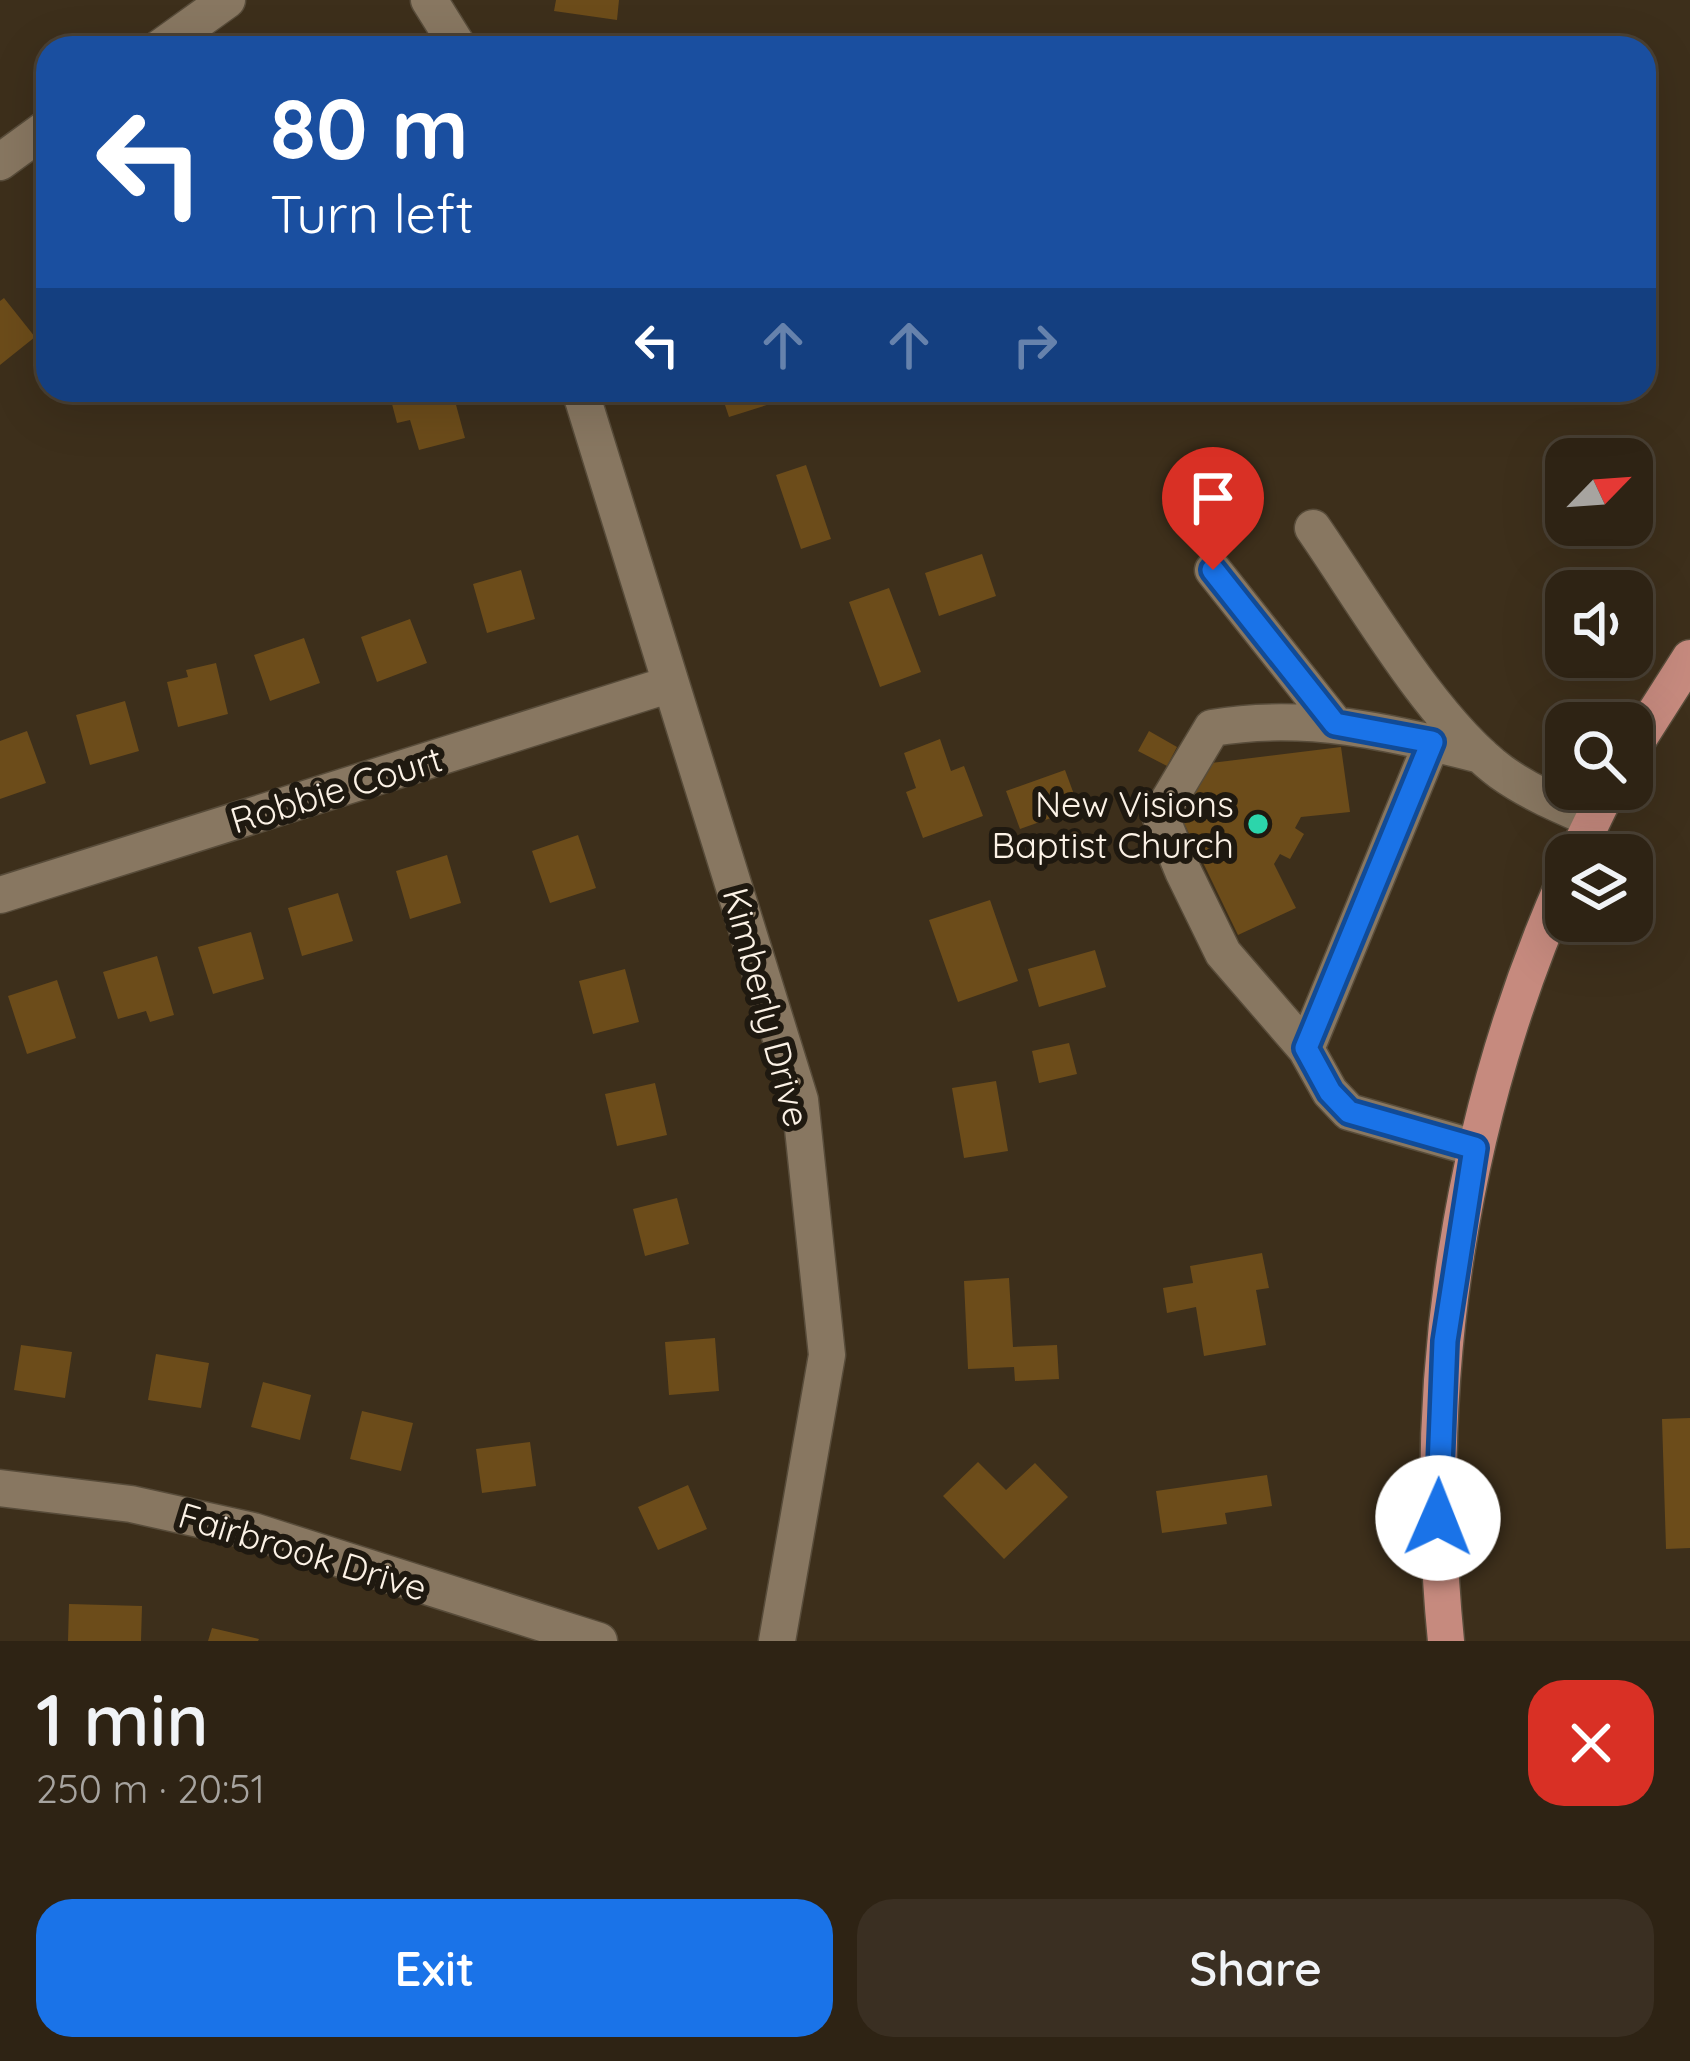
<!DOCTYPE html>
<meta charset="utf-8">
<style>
:root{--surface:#2e2314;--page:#3a2f22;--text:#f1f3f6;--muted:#a7a4a0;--line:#494034;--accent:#1a73e8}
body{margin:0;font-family:Quicksand,sans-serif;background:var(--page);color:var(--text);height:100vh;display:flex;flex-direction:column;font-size:45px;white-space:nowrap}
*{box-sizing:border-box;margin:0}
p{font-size:39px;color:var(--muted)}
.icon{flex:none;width:66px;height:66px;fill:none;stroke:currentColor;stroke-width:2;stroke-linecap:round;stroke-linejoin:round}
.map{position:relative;height:1641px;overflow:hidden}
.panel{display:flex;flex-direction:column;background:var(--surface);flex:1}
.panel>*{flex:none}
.banner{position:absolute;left:36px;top:36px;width:1620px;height:366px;border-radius:36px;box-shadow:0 12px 48px #0002,0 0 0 3px var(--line);background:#1a4fa0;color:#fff;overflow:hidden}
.needle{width:78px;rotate:65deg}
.controls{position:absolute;left:1545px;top:438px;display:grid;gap:24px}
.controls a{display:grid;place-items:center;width:108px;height:108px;border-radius:24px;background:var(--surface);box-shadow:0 12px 48px #0002,0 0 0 3px var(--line);font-size:60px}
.pin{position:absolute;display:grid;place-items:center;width:102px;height:102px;color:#fff;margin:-123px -51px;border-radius:50% 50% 50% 0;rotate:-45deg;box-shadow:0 0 12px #0007}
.pin .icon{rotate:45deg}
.me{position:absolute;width:132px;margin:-66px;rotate:1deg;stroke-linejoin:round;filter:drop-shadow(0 0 9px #0008)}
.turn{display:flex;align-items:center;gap:42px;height:252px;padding:0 36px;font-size:54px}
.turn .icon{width:156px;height:156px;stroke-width:2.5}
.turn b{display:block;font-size:84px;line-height:102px}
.lanes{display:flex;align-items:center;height:114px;padding:0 36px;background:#0003;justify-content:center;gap:60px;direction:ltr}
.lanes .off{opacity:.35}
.round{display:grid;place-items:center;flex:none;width:126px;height:126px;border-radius:36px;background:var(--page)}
.summary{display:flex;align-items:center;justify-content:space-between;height:204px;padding:0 36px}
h1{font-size:72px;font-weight:600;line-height:90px}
.primary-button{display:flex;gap:24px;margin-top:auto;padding:24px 36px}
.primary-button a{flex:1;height:138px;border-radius:36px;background:var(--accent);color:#fff;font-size:48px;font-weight:600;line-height:138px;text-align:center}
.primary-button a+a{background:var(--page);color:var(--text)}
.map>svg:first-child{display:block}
.building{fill:#6c4c1a}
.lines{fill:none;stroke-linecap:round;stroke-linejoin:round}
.minor-casing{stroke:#584c3a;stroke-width:39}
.major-casing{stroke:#584c3a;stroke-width:39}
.minor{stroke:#887761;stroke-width:36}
.major{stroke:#c68a7e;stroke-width:36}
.route-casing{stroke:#114b97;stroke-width:30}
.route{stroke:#1a73e8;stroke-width:21}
.poi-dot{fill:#2cd5ab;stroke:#1f1910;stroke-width:4.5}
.labels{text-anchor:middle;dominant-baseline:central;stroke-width:12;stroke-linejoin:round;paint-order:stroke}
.street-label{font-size:36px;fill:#fcf2e6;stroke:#1f1910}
.poi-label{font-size:36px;fill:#fcf2e6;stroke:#1f1910;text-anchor:end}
</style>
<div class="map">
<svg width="1690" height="1641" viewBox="0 0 1690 1641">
<rect width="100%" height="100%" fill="#3d2f1b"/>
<!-- building -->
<path class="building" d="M556 0H619L617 20 554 11Z
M4 298 35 337 0 365V301Z
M444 390H452L465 438 419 450 410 420 397 423 392 404Z
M720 390H811V391L729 417Z
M806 465 831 539 801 549 776 475Z
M982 554 996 596 939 616 925 573Z
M521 570 535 619 487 633 473 584Z
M889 588 921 672 880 687 849 602Z
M410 619 427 663 377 682 361 637Z
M304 638 320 683 270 701 254 655Z
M216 663 228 714 178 727 167 682 188 677 186 670Z
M125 701 139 751 90 765 76 715Z
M27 731 46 783 0 799V741Z
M1149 731 1177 747 1167 766 1138 751Z
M940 739 951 771 964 766 983 816 923 838 906 792 916 788 904 753Z
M1341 747 1350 812 1301 817 1295 828 1304 834 1290 859 1280 854 1274 864 1296 908 1238 935 1180 815 1211 763Z
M1065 770 1079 808 1020 829 1006 791Z
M578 835 596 888 550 903 532 851Z
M447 855 461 903 410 919 396 871Z
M338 893 353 941 302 956 288 908Z
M990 900 1018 981 958 1002 929 920Z
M251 932 264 979 213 994 198 947Z
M1095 950 1106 987 1039 1007 1028 969Z
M157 956 174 1015 150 1022 146 1011 118 1019 103 972Z
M625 969 639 1022 593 1034 579 981Z
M57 980 76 1038 27 1054 8 996Z
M1069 1043 1077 1074 1039 1083 1032 1051Z
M996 1081 1008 1151 964 1158 952 1088Z
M655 1083 667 1135 617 1146 605 1094Z
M677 1198 689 1244 645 1256 633 1209Z
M1262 1253 1269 1288 1256 1290 1266 1345 1204 1356 1196 1307 1167 1313 1163 1288 1193 1283 1190 1266Z
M1009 1278 1013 1347 1057 1345 1059 1379 1015 1381 1014 1367 968 1369 964 1281Z
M715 1338 719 1391 669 1395 665 1342Z
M21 1345 72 1352 65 1398 14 1390Z
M156 1354 209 1363 201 1408 148 1400Z
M263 1382 311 1395 300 1440 251 1427Z
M362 1411 413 1423 401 1471 350 1459Z
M1690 1418V1548L1666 1549 1662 1419Z
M530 1442 536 1486 482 1493 476 1449Z
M978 1462 1006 1490 1035 1463 1068 1497 1004 1559 943 1496Z
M1267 1475 1272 1506 1225 1513 1227 1524 1162 1533 1156 1491Z
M688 1485 707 1529 658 1550 638 1507Z
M69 1604 142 1606 141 1641H68Z
M212 1628 259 1639 258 1641H208Z"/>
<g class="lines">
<!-- minor casing -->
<g class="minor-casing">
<path id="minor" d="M429 0 459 48
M160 48 227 0
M0 162 48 127
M580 390 800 1100 827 1355 777 1641
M1313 528C1363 600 1432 721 1501 772 1529 792 1560 805 1592 819
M1213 570 1335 724
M1432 742 1306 1049 1330 1092 1349 1112 1475 1148
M0 895 671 684
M1306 1049 1223 953 1183 871 1160 815 1212 728C1305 712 1391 732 1481 755
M0 1488 131 1504 253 1531 599 1641"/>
</g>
<!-- major casing -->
<g class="major-casing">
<path id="major" d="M1632 749 1690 658
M1576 855 1608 789
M1446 1641C1420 1383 1460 1116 1566 878"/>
</g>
<!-- minor -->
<use href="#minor" class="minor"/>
<!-- major -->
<use href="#major" class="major"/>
</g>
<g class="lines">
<!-- route casing -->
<g class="route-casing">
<path id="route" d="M1213 570 1335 724 1432 742 1306 1048 1330 1092 1349 1112 1475 1148 1445 1341 1438 1518"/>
</g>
<!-- route -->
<use href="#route" class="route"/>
</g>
<!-- markers -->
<circle class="poi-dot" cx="1258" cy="824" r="12"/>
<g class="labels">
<!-- street labels -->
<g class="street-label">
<text transform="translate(336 789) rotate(-17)">Robbie Court</text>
<text transform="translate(767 1007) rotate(75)">Kimberly Drive</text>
<text transform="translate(303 1551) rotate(17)">Fairbrook Drive</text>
</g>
<!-- poi labels -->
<g class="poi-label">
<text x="1234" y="803">New Visions<tspan x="1234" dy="41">Baptist Church</tspan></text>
</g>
</g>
</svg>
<div class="controls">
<a><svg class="needle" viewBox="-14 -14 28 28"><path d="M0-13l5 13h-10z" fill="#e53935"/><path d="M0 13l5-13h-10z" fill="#a7a4a0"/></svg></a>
<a><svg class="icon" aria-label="sound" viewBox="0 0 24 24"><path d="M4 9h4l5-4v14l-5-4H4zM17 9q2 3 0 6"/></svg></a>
<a><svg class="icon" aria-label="search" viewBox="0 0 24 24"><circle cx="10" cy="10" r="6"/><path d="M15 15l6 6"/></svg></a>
<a><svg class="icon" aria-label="layers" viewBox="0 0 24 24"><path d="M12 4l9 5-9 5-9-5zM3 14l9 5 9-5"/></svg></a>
</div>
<div class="pin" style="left:1213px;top:570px;background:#d93025"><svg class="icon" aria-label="arrive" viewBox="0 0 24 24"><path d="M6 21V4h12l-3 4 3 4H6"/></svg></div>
<svg class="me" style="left:1438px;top:1518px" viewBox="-20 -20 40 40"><circle r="19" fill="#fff"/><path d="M0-13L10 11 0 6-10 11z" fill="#1a73e8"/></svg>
<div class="banner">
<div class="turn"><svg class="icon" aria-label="left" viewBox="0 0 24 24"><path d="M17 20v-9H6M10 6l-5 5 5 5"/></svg><div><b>80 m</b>Turn left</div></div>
<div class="lanes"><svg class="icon" aria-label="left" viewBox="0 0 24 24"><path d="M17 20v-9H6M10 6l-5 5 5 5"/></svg><svg class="icon off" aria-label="ahead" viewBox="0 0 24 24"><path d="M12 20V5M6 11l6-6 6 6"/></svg><svg class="icon off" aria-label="ahead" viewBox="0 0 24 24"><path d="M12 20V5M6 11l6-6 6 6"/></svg><svg class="icon off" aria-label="right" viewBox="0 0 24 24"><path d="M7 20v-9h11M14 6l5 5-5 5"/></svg></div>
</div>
</div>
<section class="panel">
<div class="summary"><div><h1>1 min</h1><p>250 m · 20:51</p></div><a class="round" style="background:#d93025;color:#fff"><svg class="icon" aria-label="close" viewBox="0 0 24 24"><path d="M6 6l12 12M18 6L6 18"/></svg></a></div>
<div class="primary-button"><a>Exit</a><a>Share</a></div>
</section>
